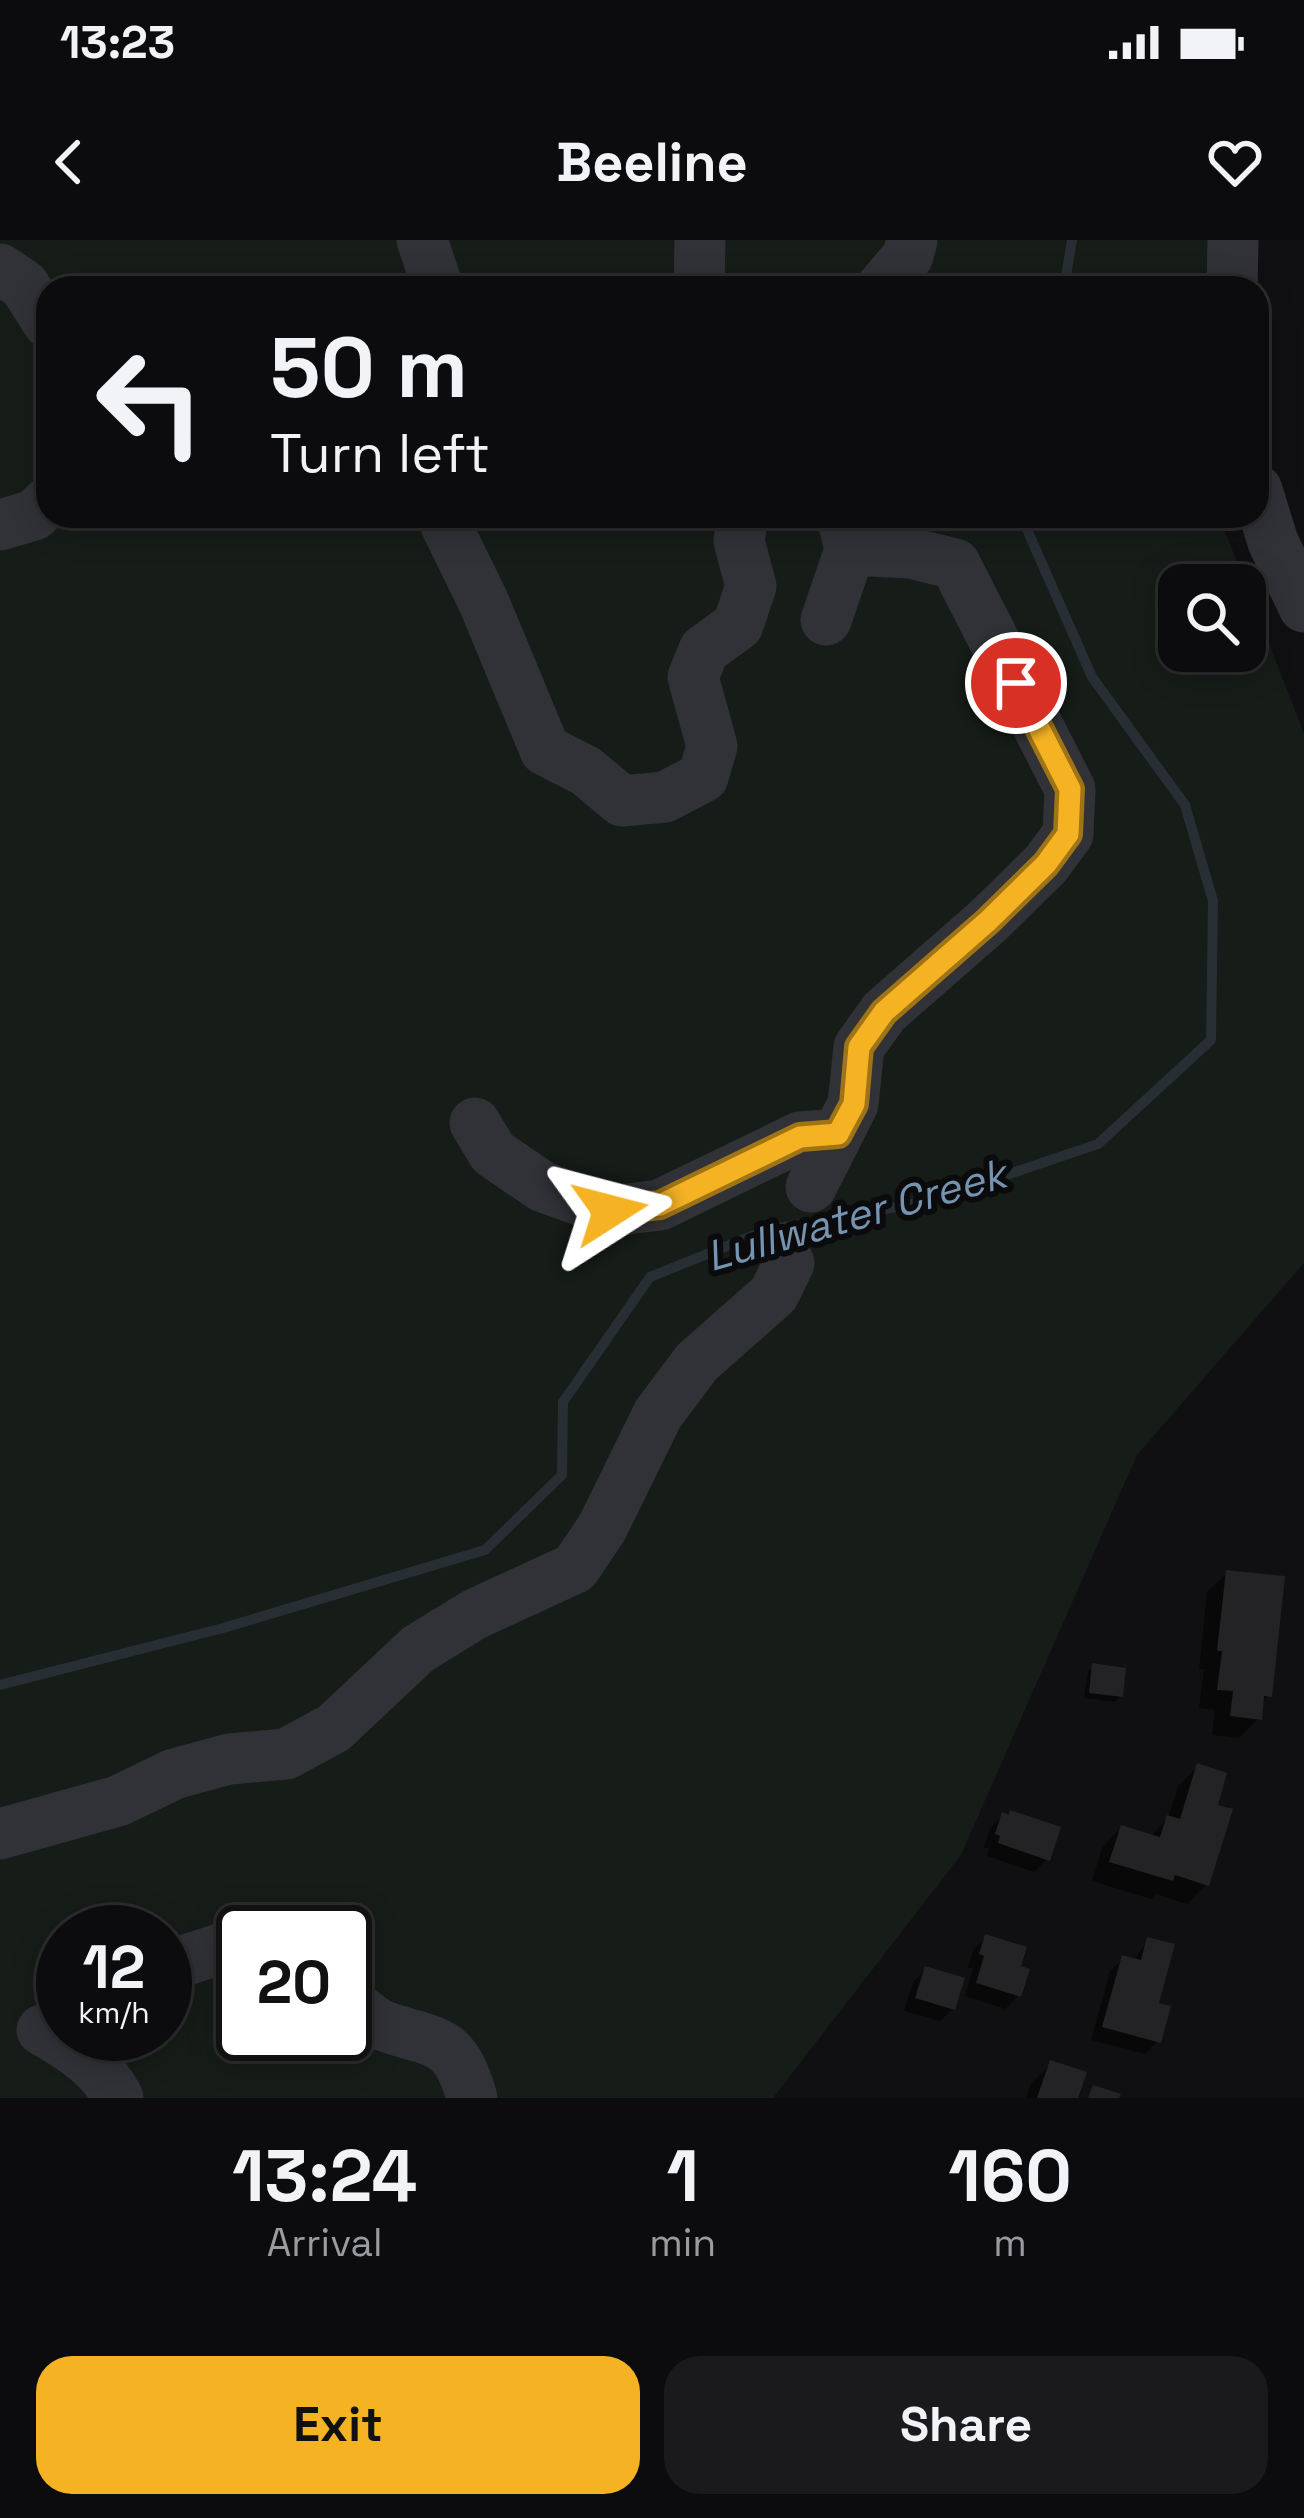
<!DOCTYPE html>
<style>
:root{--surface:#0c0c0e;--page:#1a1a1c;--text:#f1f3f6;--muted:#9a9b9e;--line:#2c2c2e;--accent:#f5b324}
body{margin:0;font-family:"Space Grotesk",sans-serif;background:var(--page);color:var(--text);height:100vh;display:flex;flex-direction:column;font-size:45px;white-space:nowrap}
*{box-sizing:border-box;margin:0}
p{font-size:39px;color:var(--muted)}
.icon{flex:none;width:66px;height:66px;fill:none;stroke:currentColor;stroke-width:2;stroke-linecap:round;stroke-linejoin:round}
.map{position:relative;height:1858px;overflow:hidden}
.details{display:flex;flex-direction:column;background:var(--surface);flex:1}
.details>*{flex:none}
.guide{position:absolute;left:36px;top:36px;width:1233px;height:252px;border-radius:36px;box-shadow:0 6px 30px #0003,0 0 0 3px var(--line);background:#0c0c0e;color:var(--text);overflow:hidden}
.fabs{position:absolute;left:1158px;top:324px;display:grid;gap:24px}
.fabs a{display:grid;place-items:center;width:108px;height:108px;border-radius:24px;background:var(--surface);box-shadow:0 6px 30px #0003,0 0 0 3px var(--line);font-size:60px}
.speed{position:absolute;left:36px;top:1665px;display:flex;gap:24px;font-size:60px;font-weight:700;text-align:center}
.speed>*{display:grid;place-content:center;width:156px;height:156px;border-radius:50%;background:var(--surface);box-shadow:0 6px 30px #0003,0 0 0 3px var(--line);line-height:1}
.speed small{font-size:30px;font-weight:400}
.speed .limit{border:6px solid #111;border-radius:18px;background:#fff;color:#111}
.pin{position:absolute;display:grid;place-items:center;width:102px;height:102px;color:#fff;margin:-51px;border:6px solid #fff;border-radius:50%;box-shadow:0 3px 12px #0007}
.me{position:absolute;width:132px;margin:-66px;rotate:81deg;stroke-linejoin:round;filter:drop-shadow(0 0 9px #0008)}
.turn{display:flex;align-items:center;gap:42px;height:252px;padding:0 36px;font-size:54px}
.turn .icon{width:156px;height:156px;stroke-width:2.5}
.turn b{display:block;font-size:84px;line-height:102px}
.eta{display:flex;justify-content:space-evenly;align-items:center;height:204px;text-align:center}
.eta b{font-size:72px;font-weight:700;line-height:84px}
.cta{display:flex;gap:24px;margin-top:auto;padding:24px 36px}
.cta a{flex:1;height:138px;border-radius:36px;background:var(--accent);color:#111;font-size:48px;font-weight:700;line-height:138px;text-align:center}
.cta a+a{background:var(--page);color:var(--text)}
.status{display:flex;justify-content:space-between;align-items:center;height:84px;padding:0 60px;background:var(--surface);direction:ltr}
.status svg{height:33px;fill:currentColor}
header{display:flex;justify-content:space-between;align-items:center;height:156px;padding:0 36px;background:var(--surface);font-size:54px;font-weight:700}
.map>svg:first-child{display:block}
.green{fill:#161c17;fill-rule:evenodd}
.shadow{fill:#0007}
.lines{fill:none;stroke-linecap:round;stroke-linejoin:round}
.stream{stroke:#272f35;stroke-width:10}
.building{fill:#232326}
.minor{stroke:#313237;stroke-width:51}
.route-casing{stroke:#9f7417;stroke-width:30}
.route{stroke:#f5b324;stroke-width:21}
.labels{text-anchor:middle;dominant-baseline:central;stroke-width:12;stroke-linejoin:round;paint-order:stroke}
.water-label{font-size:42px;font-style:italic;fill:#7694b0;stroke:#0b0b0d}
</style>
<div class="status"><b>13:23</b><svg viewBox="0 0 49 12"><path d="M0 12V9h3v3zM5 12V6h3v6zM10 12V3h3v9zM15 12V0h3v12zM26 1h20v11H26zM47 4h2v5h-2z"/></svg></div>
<header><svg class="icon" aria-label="back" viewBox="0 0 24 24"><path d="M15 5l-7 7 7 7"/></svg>Beeline<svg class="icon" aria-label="heart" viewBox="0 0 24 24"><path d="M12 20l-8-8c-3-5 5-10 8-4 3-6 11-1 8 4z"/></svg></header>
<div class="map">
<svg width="1304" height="1858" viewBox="0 0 1304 1858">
<rect width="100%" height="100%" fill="#101012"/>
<!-- green -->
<path class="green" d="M0 0H1221L1216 48H48V276H1219L1304 493V1023L1137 1215 961 1615 773 1858H0ZM1179 345H1245V411H1179ZM63 1692H165V1794H63ZM243 1692H345V1794H243Z"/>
<!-- shadow -->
<path class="shadow" d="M1227 1333 1269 1455 1261 1464 1259 1478 1239 1498 1212 1495 1215 1470 1199 1468 1204 1429H1199L1207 1352Z
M1093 1426 1120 1456 1114 1462 1084 1458 1088 1432Z
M1198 1527 1214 1567 1207 1644 1187 1664 1156 1654 1151 1659 1092 1641 1102 1608 1121 1588 1150 1597 1168 1578 1178 1546Z
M1003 1576 1047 1619 1034 1632 987 1616 989 1609 984 1607 990 1588Z
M986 1697 1017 1728 1018 1756 1005 1769 965 1756 973 1729 968 1727 973 1710Z
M1148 1700 1158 1801 1145 1814 1091 1800 1110 1731 1123 1718 1133 1721Z
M926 1729 953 1769 940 1781 904 1771 913 1742Z
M1051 1824 1075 1858H1026L1031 1843Z"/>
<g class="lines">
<!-- stream -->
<path class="stream" d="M1064 48 1072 0
M0 1445 223 1388 485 1310 562 1235 563 1162 650 1037 767 990 929 961 1098 904 1211 800 1213 661 1185 565 1092 437 1021 276"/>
</g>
<!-- building -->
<path class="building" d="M1226 1330 1285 1336 1272 1457 1264 1456 1262 1480 1230 1476 1233 1451 1217 1450 1222 1411H1217Z
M1092 1423 1126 1428 1123 1457 1089 1453Z
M1197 1523 1227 1533 1218 1565 1233 1569 1209 1646 1175 1635 1173 1641 1109 1622 1121 1585 1160 1597 1167 1575 1180 1579Z
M1010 1570 1061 1587 1050 1621 998 1603 1000 1596 995 1594 1002 1572 1009 1575Z
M985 1694 1027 1707 1021 1726 1030 1729 1021 1757 976 1743 984 1716 979 1714Z
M1147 1697 1175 1704 1159 1763 1171 1766 1161 1803 1102 1787 1122 1715 1141 1720Z
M925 1726 965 1738 955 1770 915 1758Z
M1050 1820 1087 1832 1078 1858H1037Z
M1093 1845 1121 1854 1119 1858H1088Z"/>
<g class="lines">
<!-- minor -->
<path class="minor" d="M422 0 438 48
M0 29 24 45 48 83
M699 48 700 0
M881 48 908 16 912 0
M1232 48 1233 0
M1257 250 1273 302 1304 367
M447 276 445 283 484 363 545 510 586 531 622 561 665 557 703 537 712 506 693 437 704 410 738 385 751 346 739 301 743 276
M0 285 34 275 48 262
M826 380 850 310
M475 883 493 913 543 947 611 971 660 965 800 897 838 894
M811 947 853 864 859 807 884 772 988 681 1046 624 1068 594 1070 549 955 324 910 313 850 310 842 276
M0 1594 118 1561 174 1534 229 1519 286 1514 334 1488 418 1409 475 1374 575 1328 602 1288 658 1174 697 1122 774 1054 789 1023
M165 1727 226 1707 243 1705
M345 1759C358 1767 370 1781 384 1786 434 1804 455 1795 472 1858
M42 1790C72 1807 102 1826 118 1858"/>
</g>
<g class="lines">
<!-- route casing -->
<g class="route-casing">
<path id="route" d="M610 971 660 965 800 897 838 894 854 864 859 807 884 772 988 681 1046 624 1068 594 1070 549 1016 443"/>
</g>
<!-- route -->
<use href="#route" class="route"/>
</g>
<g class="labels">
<!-- water labels -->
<g class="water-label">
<text transform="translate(856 975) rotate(-16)">Lullwater Creek</text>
</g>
</g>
</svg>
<div class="fabs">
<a><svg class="icon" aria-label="search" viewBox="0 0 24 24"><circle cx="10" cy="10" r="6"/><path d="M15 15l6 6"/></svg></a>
</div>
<div class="speed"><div>12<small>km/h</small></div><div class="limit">20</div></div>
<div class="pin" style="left:1016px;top:443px;background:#d93025"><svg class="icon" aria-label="arrive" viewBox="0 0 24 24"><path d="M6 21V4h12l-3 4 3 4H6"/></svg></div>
<svg class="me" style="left:610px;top:971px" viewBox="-20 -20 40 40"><path d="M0-17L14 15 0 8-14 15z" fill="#f5b324" stroke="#fff" stroke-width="4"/></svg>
<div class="guide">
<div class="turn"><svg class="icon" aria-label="left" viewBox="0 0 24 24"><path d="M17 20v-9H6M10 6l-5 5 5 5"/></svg><div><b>50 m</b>Turn left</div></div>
</div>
</div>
<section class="details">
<div class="eta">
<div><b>13:24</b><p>Arrival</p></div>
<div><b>1</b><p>min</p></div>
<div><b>160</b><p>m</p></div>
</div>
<div class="cta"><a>Exit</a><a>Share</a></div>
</section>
